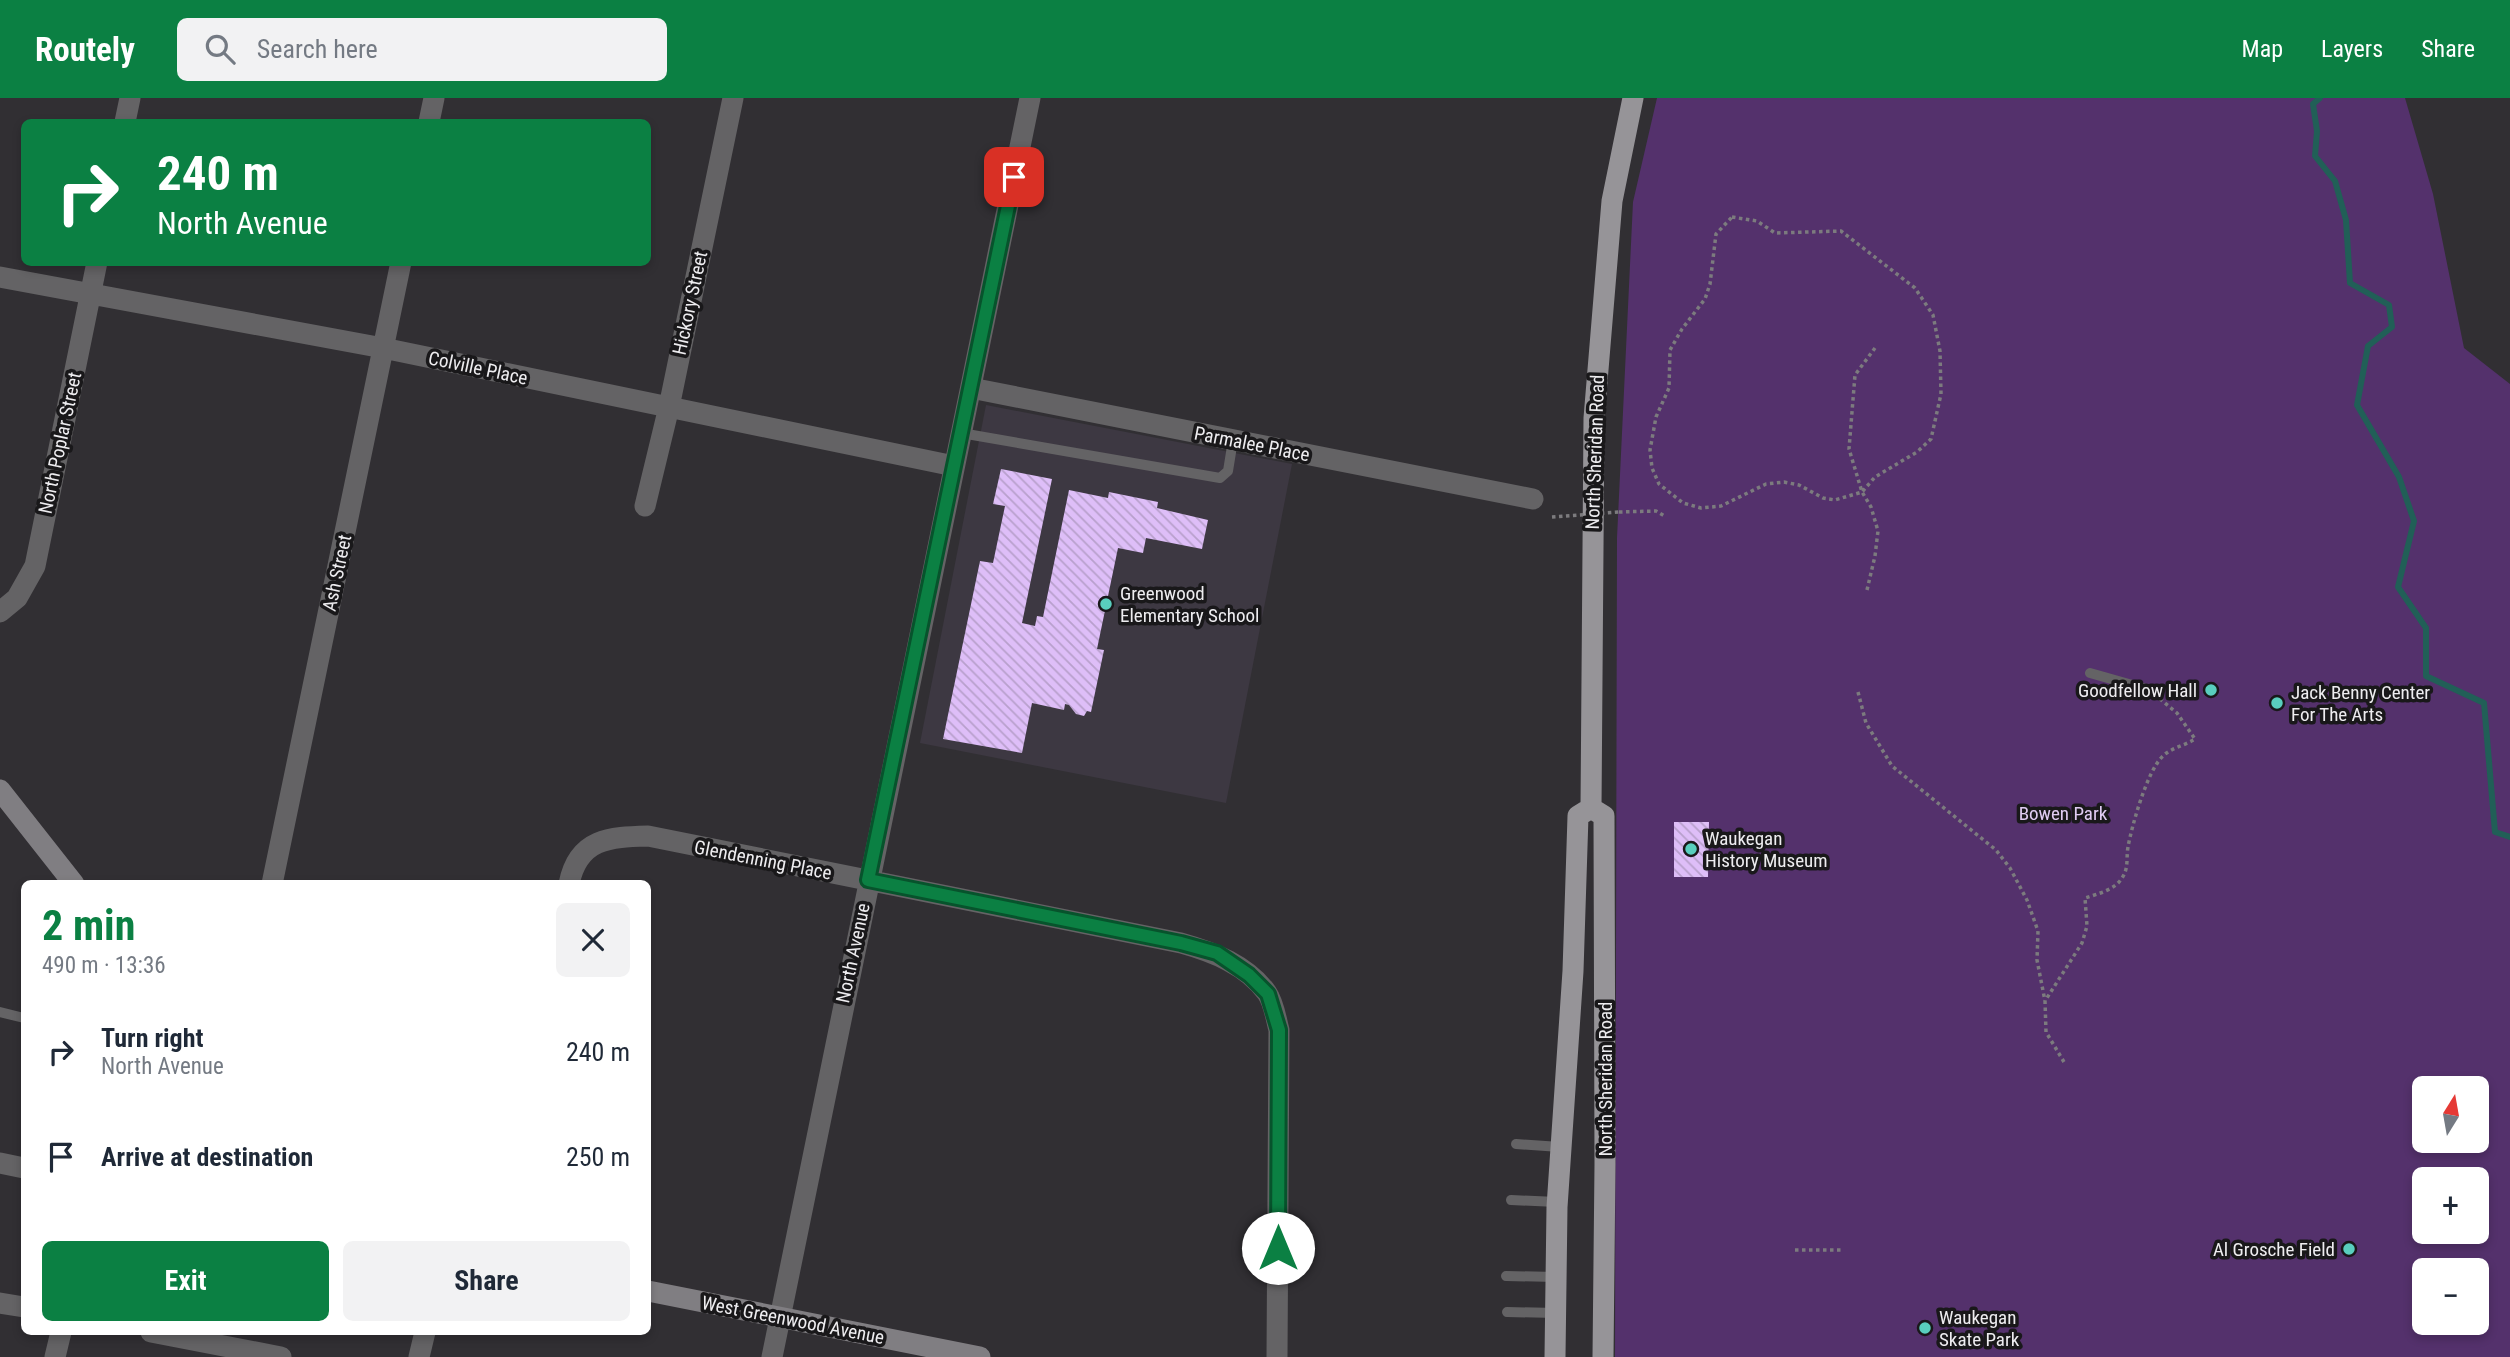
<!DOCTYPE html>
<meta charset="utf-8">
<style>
:root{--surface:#fff;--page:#f2f2f3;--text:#1f2937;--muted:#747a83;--accent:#0b8043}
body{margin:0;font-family:"Roboto Condensed",sans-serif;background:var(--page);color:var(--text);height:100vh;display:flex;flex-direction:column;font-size:26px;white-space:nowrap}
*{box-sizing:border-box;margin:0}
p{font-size:23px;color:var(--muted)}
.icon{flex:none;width:38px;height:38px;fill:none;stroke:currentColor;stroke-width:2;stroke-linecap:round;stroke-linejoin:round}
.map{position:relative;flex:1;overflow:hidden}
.panel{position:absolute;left:21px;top:782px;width:630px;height:455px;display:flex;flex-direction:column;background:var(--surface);border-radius:10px;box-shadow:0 4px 10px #0003}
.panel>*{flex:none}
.banner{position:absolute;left:21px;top:21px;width:630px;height:147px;border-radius:10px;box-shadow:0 4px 10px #0003;background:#0b8043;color:#fff;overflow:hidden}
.needle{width:46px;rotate:11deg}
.buttons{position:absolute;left:2412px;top:978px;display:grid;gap:14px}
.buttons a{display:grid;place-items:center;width:77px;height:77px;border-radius:10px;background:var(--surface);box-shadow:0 4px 10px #0003;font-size:35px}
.pin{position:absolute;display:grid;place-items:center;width:60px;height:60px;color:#fff;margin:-30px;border-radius:14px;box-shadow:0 4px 10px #0006}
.me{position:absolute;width:77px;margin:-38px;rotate:0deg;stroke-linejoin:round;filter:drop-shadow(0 0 5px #0008)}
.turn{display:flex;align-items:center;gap:24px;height:147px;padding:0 21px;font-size:32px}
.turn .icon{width:91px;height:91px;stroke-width:2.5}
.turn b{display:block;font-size:49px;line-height:60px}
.round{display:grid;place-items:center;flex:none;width:74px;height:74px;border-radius:10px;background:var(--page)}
.headline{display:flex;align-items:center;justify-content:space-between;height:119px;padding:0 21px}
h1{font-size:42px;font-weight:700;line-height:52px;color:var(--accent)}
.action{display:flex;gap:14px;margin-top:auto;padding:14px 21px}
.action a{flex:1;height:80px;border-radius:10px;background:var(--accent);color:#fff;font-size:28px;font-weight:700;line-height:80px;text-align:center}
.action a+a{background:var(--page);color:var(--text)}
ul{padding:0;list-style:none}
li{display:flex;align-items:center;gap:21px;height:105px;padding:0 21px}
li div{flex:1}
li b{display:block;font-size:26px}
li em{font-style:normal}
header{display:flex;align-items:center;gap:42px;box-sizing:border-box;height:98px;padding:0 35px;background:var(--accent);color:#fff}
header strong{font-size:33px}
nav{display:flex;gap:38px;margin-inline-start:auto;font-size:24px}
.search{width:490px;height:63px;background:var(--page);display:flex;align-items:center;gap:18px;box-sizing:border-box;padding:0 24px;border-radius:10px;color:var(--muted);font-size:26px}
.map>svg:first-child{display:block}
.built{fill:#3d3842}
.green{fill:#54316c;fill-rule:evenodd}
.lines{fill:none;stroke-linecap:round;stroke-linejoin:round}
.stream{stroke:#215f57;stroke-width:6}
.building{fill:url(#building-back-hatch)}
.path{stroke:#7c7b7e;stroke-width:3.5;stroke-dasharray:3.5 3.5;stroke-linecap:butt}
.lane{stroke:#646365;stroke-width:10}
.street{stroke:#646365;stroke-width:21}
.secondary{stroke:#807e82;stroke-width:21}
.primary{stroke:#969498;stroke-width:21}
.path-bridge{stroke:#7c7b7e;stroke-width:3.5;stroke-dasharray:3.5 3.5;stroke-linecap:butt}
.route-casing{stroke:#07532c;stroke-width:18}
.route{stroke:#0b8043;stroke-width:12}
.poi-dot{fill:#59cebe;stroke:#19181a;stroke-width:2.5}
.labels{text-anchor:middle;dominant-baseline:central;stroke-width:7;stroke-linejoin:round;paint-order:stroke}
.street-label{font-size:19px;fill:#eeedf0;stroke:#19181a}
.poi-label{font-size:19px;fill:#eeedf0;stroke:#19181a;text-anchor:start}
.park-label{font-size:19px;fill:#e0ccf2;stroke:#19181a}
</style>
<header>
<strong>Routely</strong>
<div class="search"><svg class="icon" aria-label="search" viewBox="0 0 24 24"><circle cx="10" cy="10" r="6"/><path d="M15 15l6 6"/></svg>Search here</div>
<nav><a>Map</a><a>Layers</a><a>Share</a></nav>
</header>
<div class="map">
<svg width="2510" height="1259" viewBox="0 0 2510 1259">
<defs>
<pattern id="building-back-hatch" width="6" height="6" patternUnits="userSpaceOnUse" patternTransform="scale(1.75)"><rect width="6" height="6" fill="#debef8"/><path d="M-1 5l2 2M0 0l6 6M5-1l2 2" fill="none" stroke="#b8a0cc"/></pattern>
</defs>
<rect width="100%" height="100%" fill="#312f33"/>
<!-- built -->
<path class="built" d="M986 307 1292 366 1226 705 920 645Z"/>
<!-- green -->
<path class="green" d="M1657 0H2405L2433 96 2464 250 2510 286V1259H1615L1617 440 1633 104ZM2424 990H2476V1043H2424ZM2424 1082H2476V1134H2424ZM2424 1172H2476V1225H2424Z"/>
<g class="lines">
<!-- stream -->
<path class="stream" d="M2320 0 2313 6 2317 33 2315 58 2335 83 2346 122 2350 185 2389 207 2392 229 2368 248 2357 307 2399 379 2414 423 2398 489 2426 530V578L2484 605 2495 734 2510 739"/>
</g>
<!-- building -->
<path class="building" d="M1001 371 1052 381 1022 525 1035 528 1037 518 1043 519 1069 392 1108 400 1109 394 1158 404 1157 410 1208 422 1202 451 1146 440 1143 455 1118 450 1097 551 1104 552 1091 614 1087 613 1084 618 1076 616 1069 607 1065 606 1064 612 1032 605 1022 655 943 641 980 463 993 465 1005 408 993 406Z
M1674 724H1709L1708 779H1674Z"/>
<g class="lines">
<!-- path -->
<path class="path" d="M1732 119 1757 123 1775 135 1841 133 1915 190 1933 217 1940 253 1941 296 1931 341 1917 354 1875 379 1862 394 1835 402 1823 400 1799 387 1784 384 1766 386 1721 408 1701 410 1683 405 1659 386 1652 370 1650 352 1656 319 1669 290 1670 252 1682 231 1705 201 1710 186 1716 136Z
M1619 414 1656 413 1666 419
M1867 492 1875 458 1878 433 1871 409 1862 394 1849 351 1855 277 1875 250
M1858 594 1866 625 1892 668 1996 752 2010 770 2027 802 2038 833 2037 862 2045 903
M2064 964 2046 934 2045 903 2082 845 2087 828 2085 800C2097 796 2115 792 2122 780 2129 770 2126 760 2128 749 2132 727 2147 674 2162 659 2170 650 2184 648 2195 641L2177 615 2159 600
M1795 1152H1843"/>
<!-- lane -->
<path class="lane" d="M961 335 1220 380 1228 373 1233 342
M2090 575 2150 592
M0 914 24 920
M1516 1046 1560 1049
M1511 1102 1557 1104
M1506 1178 1556 1179
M1507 1214 1556 1215"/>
<!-- street -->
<path class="street" d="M125 24 130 0
M429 24 434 0
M0 179 383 250 954 368
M971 290 1533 401
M645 408 669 309 733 0
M0 514 17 500 35 468 97 164
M272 786 401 164
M569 786C578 740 610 739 648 738L1181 845C1213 854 1247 867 1267 895 1274 905 1276 921 1279 932L1277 1259
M0 1065 24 1070
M0 1205 24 1209
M151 1234 281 1259
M55 1259 61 1234
M419 1259 425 1234
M772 1259 1030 0"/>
<!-- secondary -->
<path class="secondary" d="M0 692 74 786
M648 1193 980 1259"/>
<!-- primary -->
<path class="primary" d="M1591 710 1594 320 1612 103 1633 0
M1591 710 1604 718 1605 1066 1603 1259
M1555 1259 1557 1109 1573 873 1578 718 1591 710"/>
<!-- path-bridge -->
<path class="path-bridge" d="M1552 419 1619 414"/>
</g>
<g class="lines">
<!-- route casing -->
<g class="route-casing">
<path id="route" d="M1014 79 868 782 1181 845 1217 855 1249 877 1268 896 1279 932 1278 1150"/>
</g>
<!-- route -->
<use href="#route" class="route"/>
</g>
<!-- markers -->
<g class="poi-dot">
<circle cx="1106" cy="506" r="7"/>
<circle cx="2211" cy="592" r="7"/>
<circle cx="2277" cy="605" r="7"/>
<circle cx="1691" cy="751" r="7"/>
<circle cx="2349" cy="1151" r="7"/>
<circle cx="1925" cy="1230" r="7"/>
</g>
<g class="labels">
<!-- street labels -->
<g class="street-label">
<text transform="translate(690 205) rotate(-78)">Hickory Street</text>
<text transform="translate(478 270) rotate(12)">Colville Place</text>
<text transform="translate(60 345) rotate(-78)">North Poplar Street</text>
<text transform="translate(1252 346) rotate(11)">Parmalee Place</text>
<text transform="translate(1595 354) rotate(-88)">North Sheridan Road</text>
<text transform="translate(337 475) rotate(-78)">Ash Street</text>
<text transform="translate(763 762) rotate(11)">Glendenning Place</text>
<text transform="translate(853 855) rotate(-78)">North Avenue</text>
<text transform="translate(1605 981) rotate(-90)">North Sheridan Road</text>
<text transform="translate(793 1222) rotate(11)">West Greenwood Avenue</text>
</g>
<!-- poi labels -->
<g class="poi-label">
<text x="1120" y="495">Greenwood<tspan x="1120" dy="22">Elementary School</tspan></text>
<text x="2197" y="592" text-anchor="end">Goodfellow Hall</text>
<text x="2291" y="594">Jack Benny Center<tspan x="2291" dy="22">For The Arts</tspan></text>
<text x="1705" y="740">Waukegan<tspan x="1705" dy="22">History Museum</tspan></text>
<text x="2335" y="1151" text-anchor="end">Al Grosche Field</text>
<text x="1939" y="1219">Waukegan<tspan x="1939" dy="22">Skate Park</tspan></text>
</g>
<!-- park labels -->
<g class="park-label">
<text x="2063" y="715">Bowen Park</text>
</g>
</g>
</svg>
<div class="buttons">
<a><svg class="needle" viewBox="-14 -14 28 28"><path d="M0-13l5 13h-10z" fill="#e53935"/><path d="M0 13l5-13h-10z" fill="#747a83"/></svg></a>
<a>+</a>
<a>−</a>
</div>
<div class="pin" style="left:1014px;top:79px;background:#d93025"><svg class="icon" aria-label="arrive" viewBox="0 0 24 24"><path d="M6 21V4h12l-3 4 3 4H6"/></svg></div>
<svg class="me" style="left:1278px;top:1150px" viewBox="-20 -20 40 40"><circle r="19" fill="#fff"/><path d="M0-13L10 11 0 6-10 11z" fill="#0b8043"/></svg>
<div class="banner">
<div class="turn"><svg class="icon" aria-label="right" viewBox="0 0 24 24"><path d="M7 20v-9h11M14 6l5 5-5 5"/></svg><div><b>240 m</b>North Avenue</div></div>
</div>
<section class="panel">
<div class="headline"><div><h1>2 min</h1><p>490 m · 13:36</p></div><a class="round"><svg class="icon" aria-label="close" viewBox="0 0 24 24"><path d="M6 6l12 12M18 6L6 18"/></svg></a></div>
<ul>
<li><svg class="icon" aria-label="right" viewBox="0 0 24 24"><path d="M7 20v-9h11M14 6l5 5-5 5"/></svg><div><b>Turn right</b><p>North Avenue</p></div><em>240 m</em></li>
<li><svg class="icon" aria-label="arrive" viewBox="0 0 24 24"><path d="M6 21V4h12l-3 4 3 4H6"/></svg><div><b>Arrive at destination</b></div><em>250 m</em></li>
</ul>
<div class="action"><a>Exit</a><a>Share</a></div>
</section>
</div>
